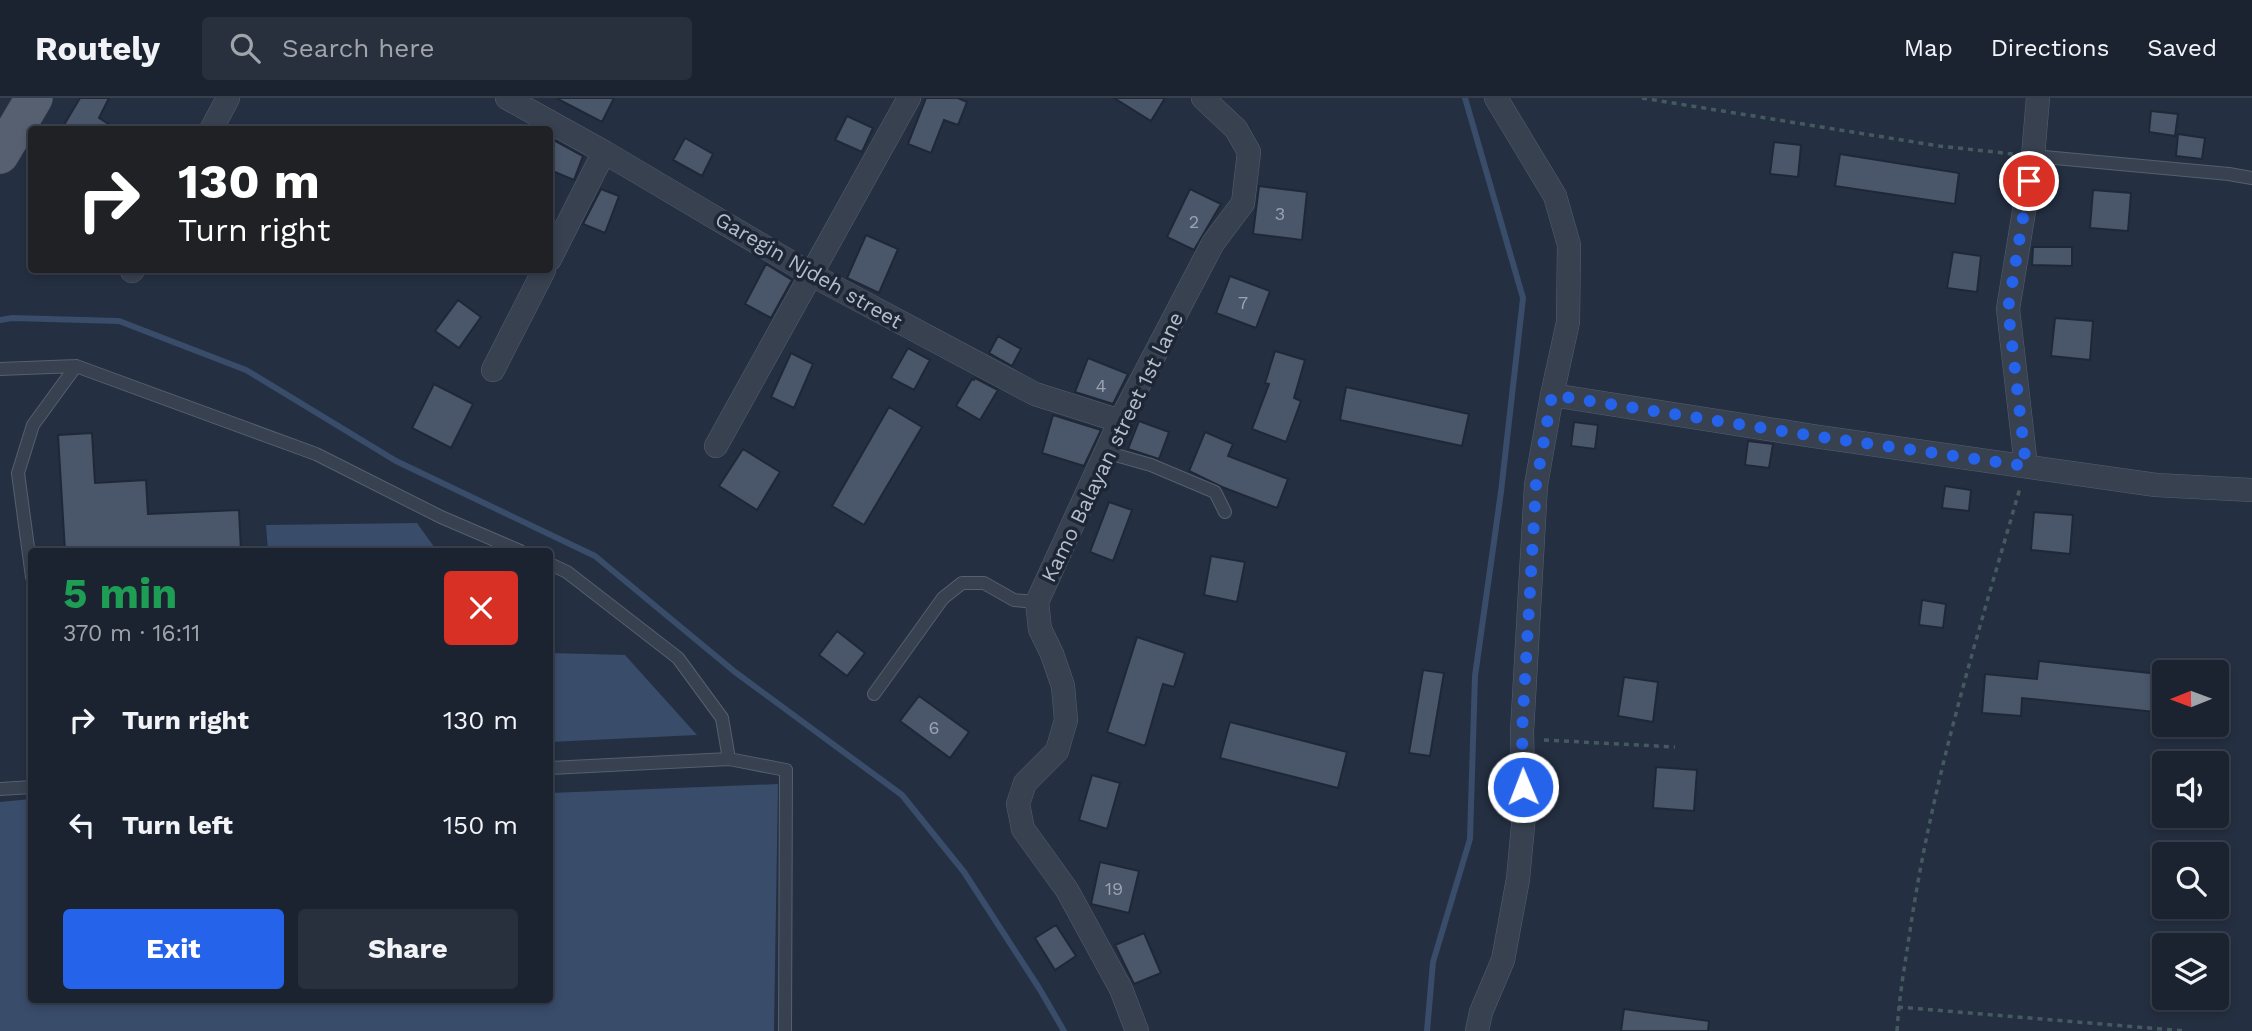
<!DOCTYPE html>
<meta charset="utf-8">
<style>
:root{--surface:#1b2331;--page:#282f3d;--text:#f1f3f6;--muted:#a0a4ab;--line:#39404d;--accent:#2563eb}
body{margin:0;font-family:"Work Sans",sans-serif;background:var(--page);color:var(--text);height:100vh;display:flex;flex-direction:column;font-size:26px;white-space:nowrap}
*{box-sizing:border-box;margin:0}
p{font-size:23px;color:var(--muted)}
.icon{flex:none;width:38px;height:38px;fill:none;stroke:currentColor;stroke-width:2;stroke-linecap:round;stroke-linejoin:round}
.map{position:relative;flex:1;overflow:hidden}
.sheet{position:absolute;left:28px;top:450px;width:525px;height:455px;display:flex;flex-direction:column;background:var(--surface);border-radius:7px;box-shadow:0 4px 10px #0003,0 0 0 2px var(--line)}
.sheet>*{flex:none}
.banner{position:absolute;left:28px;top:28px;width:525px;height:147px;border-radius:7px;box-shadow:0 4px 10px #0003,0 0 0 2px var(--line);background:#202124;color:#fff;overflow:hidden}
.needle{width:46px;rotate:269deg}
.fabs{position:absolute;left:2152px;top:562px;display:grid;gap:14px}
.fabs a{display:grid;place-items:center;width:77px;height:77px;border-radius:7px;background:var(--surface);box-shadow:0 4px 10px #0003,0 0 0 2px var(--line);font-size:35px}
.pin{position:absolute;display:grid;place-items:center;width:60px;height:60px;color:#fff;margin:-30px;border:4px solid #fff;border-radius:50%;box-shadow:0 2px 7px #0007}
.me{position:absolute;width:77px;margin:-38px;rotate:359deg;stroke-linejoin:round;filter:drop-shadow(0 0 5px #0008)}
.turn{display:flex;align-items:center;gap:24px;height:147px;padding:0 35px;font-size:32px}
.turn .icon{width:91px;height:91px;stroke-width:2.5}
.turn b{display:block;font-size:49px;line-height:60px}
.round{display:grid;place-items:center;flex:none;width:74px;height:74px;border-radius:7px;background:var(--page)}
.summary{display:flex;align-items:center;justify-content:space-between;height:119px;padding:0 35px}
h1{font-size:42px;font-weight:700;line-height:52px;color:#1e9e55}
.button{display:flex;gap:14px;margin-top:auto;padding:14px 35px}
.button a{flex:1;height:80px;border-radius:7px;background:var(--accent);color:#fff;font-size:28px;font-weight:700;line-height:80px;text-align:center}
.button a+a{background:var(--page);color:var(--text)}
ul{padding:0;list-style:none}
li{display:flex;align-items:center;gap:21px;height:105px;padding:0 35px}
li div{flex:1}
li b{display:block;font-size:26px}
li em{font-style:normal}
header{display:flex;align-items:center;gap:42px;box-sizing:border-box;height:98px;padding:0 35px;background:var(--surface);border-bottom:2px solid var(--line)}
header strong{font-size:33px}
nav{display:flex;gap:38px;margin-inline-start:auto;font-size:24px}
.search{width:490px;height:63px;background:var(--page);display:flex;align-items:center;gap:18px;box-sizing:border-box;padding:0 24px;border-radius:7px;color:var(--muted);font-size:26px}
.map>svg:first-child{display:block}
.water{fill:#394c6a}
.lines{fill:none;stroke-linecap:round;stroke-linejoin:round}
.stream{stroke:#394c6a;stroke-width:6}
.building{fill:#4a566a;stroke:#1f2837;stroke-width:2}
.service-casing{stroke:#565f6e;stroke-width:14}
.minor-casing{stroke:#565f6e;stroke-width:24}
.primary-casing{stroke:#424a59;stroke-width:38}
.path{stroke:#445a5e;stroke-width:3.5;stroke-dasharray:5 5;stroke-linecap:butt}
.service{stroke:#384150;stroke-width:12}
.minor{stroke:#384150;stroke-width:23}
.primary{stroke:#566070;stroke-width:37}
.route{stroke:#2563eb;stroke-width:12;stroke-dasharray:0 21.6}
.labels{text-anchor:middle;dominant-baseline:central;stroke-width:7;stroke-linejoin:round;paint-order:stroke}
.number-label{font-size:18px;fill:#9aa3b3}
.street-label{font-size:21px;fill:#b5bdcb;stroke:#1d2635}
</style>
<header>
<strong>Routely</strong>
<div class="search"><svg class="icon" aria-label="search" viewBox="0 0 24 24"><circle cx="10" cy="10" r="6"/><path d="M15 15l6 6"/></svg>Search here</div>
<nav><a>Map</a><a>Directions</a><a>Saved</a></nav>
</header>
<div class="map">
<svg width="2252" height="933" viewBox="0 0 2252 933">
<rect width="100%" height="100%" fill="#242f41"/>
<!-- water -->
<path class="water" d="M417 425 437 453H268L266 427Z
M550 555 625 557 697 637 550 644Z
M778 686 774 933H0V704L31 701 32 901H550V695Z"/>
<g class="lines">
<!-- stream -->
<path class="stream" d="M0 222 12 220 119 223 246 272 396 363 595 458 735 574 902 697 964 774 1039 890 1064 933
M1427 933 1433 864 1470 741 1475 578 1501 394 1523 200 1465 0"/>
</g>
<!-- building -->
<path class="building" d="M80 0H109L99 20 118 32H61Z
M556 0H614L602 24Z
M926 0H958L967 4 958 27 944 22 931 55 908 46Z
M1114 0H1165L1151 23Z
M2151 13 2178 16 2175 38 2149 34Z
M847 18 873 30 862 54 835 42Z
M2178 36 2205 40 2202 61 2176 58Z
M550 40 583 58 574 82 550 72Z
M685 40 713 56 702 78 673 62Z
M1774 44 1801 47 1798 79 1770 76Z
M1840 56 1959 75 1955 106 1835 88Z
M1259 88 1307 94 1302 142 1253 136Z
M601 91 619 98 605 135 583 126Z
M1190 91 1221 106 1194 152 1167 139Z
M2093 92 2131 95 2128 133 2090 130Z
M866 137 898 151 879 195 847 180Z
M2033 149H2072V168L2032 167Z
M1953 154 1981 158 1977 194 1947 190Z
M766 166 792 182 771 220 745 206Z
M1230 178 1270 193 1256 230 1216 215Z
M458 202 481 219 459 250 435 233Z
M2055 220 2093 223 2090 262 2051 258Z
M998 238 1021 251 1012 268 989 255Z
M908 250 930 262 914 292 891 280Z
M1275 253 1305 262 1294 300 1301 303 1286 344 1252 331 1269 286 1265 285Z
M791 255 813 266 794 310 771 299Z
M1088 260 1128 276 1113 306 1075 294Z
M975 280 998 292 980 322 956 308 972 281 974 282Z
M434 286 473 306 451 350 412 330Z
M1346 289 1469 316 1462 348 1340 322Z
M889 309 922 329 864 427 832 408Z
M1053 317 1101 332 1084 368 1042 355Z
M1139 323 1169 334 1159 361 1128 351Z
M1574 324 1598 327 1595 351 1571 348Z
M1205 334 1233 346 1228 358 1288 381 1277 410 1222 389 1189 373Z
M92 335 95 385 146 382 148 416 239 412 241 453H65L58 337Z
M1748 343 1773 346 1769 370 1745 367Z
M743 351 780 374 757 412 719 388Z
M1945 388 1971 392 1969 413 1942 410Z
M1109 404 1132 412 1113 463 1090 454Z
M2034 414 2073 417 2070 456 2031 452Z
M1211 458 1245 464 1237 504 1204 497Z
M1922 502 1946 506 1943 530 1919 527Z
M837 533 865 555 847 578 819 557Z
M1137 539 1185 555 1174 589 1163 586 1145 648 1107 634Z
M2039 563 2159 576 2155 614 2022 600 2021 618 1982 615 1985 576 2037 581Z
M1423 572 1444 575 1430 658 1409 655Z
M1624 579 1658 584 1653 624 1618 618Z
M919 598 969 634 950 660 900 623Z
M1230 624 1347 654 1338 690 1220 660Z
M1656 669 1697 672 1694 713 1653 710Z
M1092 677 1120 685 1107 731 1079 722Z
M1100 764 1139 773 1129 815 1091 806Z
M1056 827 1076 858 1055 872 1035 840Z
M1144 835 1161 875 1134 886 1115 847Z
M1624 911 1709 923 1708 933H1621Z"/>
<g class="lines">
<!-- service casing -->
<g class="service-casing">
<path id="service" d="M2033 58 2229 76 2252 80
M0 271 76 268 316 356 441 419 520 453
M1105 354 1151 367 1215 394 1225 414
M550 466 567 474 678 560 722 620 729 661 550 670
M32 479 18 375 33 327 76 268
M874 596 943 500 962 485H984L1014 502 1037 504
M729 661 786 672 785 933
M0 691 32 689"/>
</g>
<!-- minor casing -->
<g class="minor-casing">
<path id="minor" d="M507 0 604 54 812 177 1035 296 1120 323
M211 32 228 0
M550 161 604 54
M132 173 133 172
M493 272 544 172
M1552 297 1813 338 2156 387 2252 392
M716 348 909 0
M2026 368 2008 211 2033 58 2038 0
M1137 933 1121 891 1067 792 1023 731 1018 706 1025 685 1057 653 1066 622 1063 588 1052 556 1040 531 1037 504 1120 323 1213 145 1243 105 1249 54 1236 31 1203 0
M1477 933 1481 914 1503 862 1518 781 1524 717 1522 634 1536 387 1552 297 1568 224 1569 147 1555 98 1496 0"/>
</g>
<!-- primary casing -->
<g class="primary-casing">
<path id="primary" d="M0 57 34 0"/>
</g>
<!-- path -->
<path class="path" d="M1642 0 1939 48 2013 56
M1544 642 1675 649
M1898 909 2185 933
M1897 933C1899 899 1905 866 1910 833 1932 682 1978 536 2020 390"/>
<!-- service -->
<use href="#service" class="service"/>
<!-- minor -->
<use href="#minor" class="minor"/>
<!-- primary -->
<use href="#primary" class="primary"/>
</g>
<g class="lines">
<!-- route -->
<path class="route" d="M1523 689 1522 634 1536 387 1552 297 1814 338 2026 368 2008 211 2029 83"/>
</g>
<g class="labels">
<!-- number labels -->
<g class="number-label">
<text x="1280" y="115">3</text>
<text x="1194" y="123">2</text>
<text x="1243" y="204">7</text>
<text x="1101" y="287">4</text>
<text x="934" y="629">6</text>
<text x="1114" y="790">19</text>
</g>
<!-- street labels -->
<g class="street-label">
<text transform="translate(809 172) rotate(30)">Garegin Njdeh street</text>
<text transform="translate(1112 349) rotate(-64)">Kamo Balayan street 1st lane</text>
</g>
</g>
</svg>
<div class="fabs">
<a><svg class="needle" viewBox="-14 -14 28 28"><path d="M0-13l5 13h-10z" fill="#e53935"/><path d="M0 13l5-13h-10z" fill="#a0a4ab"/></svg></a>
<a><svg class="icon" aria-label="sound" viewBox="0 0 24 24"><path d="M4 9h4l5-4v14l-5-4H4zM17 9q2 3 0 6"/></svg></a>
<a><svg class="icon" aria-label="search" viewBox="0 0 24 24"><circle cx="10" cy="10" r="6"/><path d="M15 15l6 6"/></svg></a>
<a><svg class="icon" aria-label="layers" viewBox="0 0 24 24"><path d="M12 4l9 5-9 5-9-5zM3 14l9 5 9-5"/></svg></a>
</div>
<div class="pin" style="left:2029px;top:83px;background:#d93025"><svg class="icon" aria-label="arrive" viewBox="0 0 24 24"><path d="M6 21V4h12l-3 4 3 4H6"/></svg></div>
<svg class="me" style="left:1523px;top:689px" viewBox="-20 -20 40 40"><circle r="17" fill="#2563eb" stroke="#fff" stroke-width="3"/><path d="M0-11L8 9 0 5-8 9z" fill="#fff"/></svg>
<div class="banner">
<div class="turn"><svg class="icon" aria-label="right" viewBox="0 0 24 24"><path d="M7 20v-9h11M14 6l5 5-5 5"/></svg><div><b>130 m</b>Turn right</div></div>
</div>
<section class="sheet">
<div class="summary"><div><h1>5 min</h1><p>370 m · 16:11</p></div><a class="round" style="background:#d93025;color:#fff"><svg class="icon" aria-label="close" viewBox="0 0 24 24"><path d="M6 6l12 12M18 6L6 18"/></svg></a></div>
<ul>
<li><svg class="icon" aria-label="right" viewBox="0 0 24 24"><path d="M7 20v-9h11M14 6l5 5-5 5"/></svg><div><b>Turn right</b></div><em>130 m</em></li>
<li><svg class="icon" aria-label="left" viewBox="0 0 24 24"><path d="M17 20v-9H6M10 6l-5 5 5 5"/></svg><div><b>Turn left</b></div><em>150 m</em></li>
</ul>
<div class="button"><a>Exit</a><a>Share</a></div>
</section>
</div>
